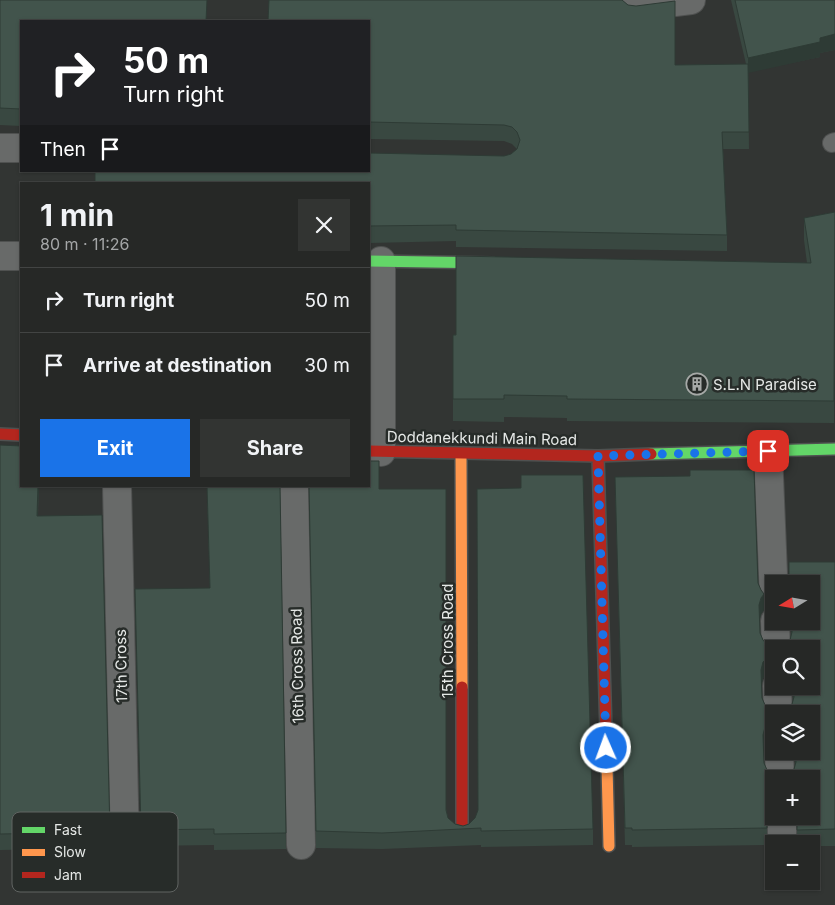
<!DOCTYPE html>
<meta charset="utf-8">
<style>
:root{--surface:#262826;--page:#323432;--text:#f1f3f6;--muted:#a4a6a7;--line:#424443;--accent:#1a73e8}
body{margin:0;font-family:Inter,sans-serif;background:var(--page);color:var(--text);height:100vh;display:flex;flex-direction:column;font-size:19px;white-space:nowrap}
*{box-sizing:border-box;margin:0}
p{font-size:16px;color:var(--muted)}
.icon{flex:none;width:28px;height:28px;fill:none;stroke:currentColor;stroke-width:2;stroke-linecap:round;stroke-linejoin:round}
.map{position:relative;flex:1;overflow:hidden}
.details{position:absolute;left:20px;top:182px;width:350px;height:305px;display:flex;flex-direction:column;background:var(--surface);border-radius:0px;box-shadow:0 1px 4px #0004,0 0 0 1px var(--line)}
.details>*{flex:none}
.hud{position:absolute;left:20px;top:20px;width:350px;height:152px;border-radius:0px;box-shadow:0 1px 4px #0004,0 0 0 1px var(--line);background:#202124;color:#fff;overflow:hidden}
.needle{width:32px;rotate:259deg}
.buttons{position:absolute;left:765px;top:575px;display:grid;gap:10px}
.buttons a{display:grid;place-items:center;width:55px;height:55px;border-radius:0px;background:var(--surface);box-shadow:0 1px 4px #0004,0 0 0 1px var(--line);font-size:25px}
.pin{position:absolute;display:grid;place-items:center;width:42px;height:42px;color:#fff;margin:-21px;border-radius:10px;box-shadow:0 2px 8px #0006}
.me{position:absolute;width:55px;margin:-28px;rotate:358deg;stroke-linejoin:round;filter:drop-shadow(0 0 4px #0008)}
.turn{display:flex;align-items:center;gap:18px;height:105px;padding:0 20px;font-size:22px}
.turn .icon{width:65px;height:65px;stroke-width:2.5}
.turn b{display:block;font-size:35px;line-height:42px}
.then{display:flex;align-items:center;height:48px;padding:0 20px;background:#0003;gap:10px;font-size:19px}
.round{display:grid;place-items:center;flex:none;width:52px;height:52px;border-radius:0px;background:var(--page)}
.head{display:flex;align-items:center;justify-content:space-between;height:85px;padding:0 20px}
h1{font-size:30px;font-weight:700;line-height:38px}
.button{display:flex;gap:10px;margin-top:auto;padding:10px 20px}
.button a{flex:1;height:58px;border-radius:0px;background:var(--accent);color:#fff;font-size:20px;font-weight:700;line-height:58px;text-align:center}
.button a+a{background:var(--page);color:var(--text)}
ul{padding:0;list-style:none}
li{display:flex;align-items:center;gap:15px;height:65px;padding:0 20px;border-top:1px solid var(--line)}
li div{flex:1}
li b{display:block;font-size:19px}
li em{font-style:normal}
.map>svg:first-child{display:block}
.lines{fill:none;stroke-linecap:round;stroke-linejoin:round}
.lane-casing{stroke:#4f5150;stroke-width:20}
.street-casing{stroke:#4f5150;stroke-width:30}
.fast-casing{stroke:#4f5150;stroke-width:14}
.slow-casing{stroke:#4f5150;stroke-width:14}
.jam-casing{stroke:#4f5150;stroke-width:14}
.lane{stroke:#686a69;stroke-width:18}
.street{stroke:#686a69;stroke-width:28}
.fast{stroke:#63d668;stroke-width:11}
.slow{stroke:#ff974d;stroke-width:11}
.jam{stroke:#b3261e;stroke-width:11}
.wall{fill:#394841;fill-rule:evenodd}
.shaded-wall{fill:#2e3b35}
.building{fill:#42544c;stroke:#2e3b35;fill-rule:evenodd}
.route{stroke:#1a73e8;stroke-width:9;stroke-dasharray:0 16.2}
.labels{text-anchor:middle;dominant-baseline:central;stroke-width:5;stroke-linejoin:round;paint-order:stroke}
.poi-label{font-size:15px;fill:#e5e8e6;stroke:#272c29;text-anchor:start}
.street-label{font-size:15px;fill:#e5e8e6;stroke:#272c29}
.key{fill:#272c29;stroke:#606462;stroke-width:1}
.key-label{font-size:14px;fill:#e5e8e6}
</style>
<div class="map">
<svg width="835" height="905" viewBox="0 0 835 905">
<rect width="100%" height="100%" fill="#323533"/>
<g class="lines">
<!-- lane casing -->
<g class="lane-casing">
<path id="lane" d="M832 143 835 142"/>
</g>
<!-- street casing -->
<g class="street-casing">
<path id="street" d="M633 0 634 7 691 0
M0 148H21
M0 256H21
M768 451 774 599
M381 452V261
M117 486 125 847
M294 486 301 845
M775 621 776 649
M777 686 778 714
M779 751 780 779
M782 816V842"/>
</g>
<!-- fast casing -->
<g class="fast-casing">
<path id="fast" d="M369 261 492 263
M651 454 835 449"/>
</g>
<!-- slow casing -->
<g class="slow-casing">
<path id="slow" d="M461 454 462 687
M607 766 609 846"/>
</g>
<!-- jam casing -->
<g class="jam-casing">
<path id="jam" d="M0 434 21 435
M369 451 598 456 651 454
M598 456 607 766
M462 687V827"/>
</g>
<!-- lane -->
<use href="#lane" class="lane"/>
<!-- street -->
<use href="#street" class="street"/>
<!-- fast -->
<use href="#fast" class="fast"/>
<!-- slow -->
<use href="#slow" class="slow"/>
<!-- jam -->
<use href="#jam" class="jam"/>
</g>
<!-- wall -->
<path class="wall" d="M0 0 21 21V126L0 125Z
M731 0H835V50L820 53V57L748 72 749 149H723L727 235V251L456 247V241L369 243V184L504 156 511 154 517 149 512 144 504 141 369 139V21L675 65 746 64Z
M835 212 834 423 567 421V418L504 417V422L453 421V335L807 263 804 240V218Z
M0 445 21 486H39L38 516 110 832V848L0 850Z
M615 477 764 610 761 614 760 619V633L763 640 768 646 777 648 784 646 790 640 791 634V621H811L789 584V562H835V846H811V844H797V830L811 779H774L767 815V845L632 847V845H625ZM774 649H811V686H793V700L792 704 787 710 778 713 770 711 765 705 762 698V684L763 678 769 673ZM774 714H811V751H795V764L794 769 789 775 781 778 772 776 767 770 764 763V749L765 743 771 738Z
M207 486H280L286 849 214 850V845L141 846 135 605 210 588Z
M309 486 379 489 448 818 455 824 463 826 593 829V845L481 847V845L382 849 316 848Z"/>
<!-- shaded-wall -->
<path class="shaded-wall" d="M835 34V50L820 53V57L748 73V58L820 38Z
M38 486H39L37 532V516Z
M764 594V610L761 614 759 622V605L761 598Z
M774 655V671L769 673 763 678 761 686V670L763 662 769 656Z
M774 720V737L771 738 765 743 763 751V735L765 727 771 721Z
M774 787V803L768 809 766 816V799L768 792Z"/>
<!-- building -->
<path class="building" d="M0 0H207L206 21H21V109L0 108Z
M269 0H622L628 5 636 6 675 1V65L748 64 749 132H722L727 235 456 230V225L369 226V184H95V171H369V153L504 156 511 154 517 149 520 140 517 132 512 127 504 125 369 122V21H268Z
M735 0H835V34L820 38V42L748 58Z
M835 212 834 401 567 399V396L504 395V399H453V335H456V256L811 263 804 218Z
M0 445 21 446V486H38L37 516 102 515 110 832 0 834Z
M369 461H379V489H446V810L448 818 455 824 463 826 469 824 475 818 478 810 477 489 521 488V475H583L593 829 481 831V828L382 833 316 831 309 486H369Z
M690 470H754L758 583 761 590 764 594 761 598 759 605 760 633 763 640 768 646 777 648 784 646 790 640 792 632 791 621H811V584H789V562H835V829L797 830V816H811V779H774V787L768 792 766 799 767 828 632 830V828H625L615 477 690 476ZM774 649H811V686H793L794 697 792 704 787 710 778 713 770 711 765 705 762 698 761 670 763 662 769 656 774 655ZM774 714H811V751H795L796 762 794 769 789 775 781 778 772 776 767 770 764 763 763 735 765 727 771 721 774 720Z
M207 486H280L286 833 214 834V829L141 830 135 589 210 588Z"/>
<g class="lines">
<!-- route -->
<path class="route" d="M606 748 598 456 768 451"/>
</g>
<!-- icons -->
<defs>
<g id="building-ring" transform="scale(1.125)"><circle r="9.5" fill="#272c29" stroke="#a6a9a7" stroke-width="1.5"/><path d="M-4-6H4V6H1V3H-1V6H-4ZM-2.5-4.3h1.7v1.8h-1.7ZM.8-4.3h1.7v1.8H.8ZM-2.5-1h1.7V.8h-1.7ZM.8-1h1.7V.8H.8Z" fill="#a6a9a7"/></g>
</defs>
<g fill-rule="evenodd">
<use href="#building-ring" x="697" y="384"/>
</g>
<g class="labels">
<!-- poi labels -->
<g class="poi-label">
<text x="713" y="384">S.L.N Paradise</text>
</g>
<!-- street labels -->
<g class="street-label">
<text transform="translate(482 438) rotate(1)">Doddanekkundi Main Road</text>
<text transform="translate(447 641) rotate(-90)">15th Cross Road</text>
<text transform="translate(121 666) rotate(-91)">17th Cross</text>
<text transform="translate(297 666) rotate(-91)">16th Cross Road</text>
</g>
</g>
<!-- legend -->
<rect x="12" y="812" width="166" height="80" rx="8" class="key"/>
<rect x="22" y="827" width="23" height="6" fill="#63d668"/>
<rect x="22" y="849" width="23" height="7" fill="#ff974d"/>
<rect x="22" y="872" width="23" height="6" fill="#b3261e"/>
<g class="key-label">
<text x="54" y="835">Fast</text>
<text x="54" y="857">Slow</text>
<text x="54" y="880">Jam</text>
</g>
</svg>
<div class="buttons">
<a><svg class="needle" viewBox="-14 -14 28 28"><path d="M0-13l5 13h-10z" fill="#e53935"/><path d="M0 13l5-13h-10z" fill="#a4a6a7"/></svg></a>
<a><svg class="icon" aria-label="search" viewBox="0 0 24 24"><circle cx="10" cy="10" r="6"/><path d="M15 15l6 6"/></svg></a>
<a><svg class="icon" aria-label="layers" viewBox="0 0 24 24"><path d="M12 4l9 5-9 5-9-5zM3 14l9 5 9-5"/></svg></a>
<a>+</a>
<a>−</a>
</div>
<div class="pin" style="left:768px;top:451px;background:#d93025"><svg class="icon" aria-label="arrive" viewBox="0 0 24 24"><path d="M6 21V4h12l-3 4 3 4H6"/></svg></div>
<svg class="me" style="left:606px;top:748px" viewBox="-20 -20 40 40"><circle r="17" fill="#1a73e8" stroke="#fff" stroke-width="3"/><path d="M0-11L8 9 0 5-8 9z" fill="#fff"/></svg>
<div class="hud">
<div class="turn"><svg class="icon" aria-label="right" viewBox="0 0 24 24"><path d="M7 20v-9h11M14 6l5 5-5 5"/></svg><div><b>50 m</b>Turn right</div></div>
<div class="then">Then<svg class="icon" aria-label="arrive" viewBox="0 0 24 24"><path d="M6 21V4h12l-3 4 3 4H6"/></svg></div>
</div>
<section class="details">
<div class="head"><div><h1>1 min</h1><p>80 m · 11:26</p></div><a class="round"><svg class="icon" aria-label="close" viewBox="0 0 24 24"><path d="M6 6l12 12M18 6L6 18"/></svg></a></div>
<ul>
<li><svg class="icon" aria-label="right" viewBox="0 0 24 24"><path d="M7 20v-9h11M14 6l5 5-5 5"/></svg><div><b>Turn right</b></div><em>50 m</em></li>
<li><svg class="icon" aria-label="arrive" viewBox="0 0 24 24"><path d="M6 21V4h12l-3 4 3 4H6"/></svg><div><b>Arrive at destination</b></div><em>30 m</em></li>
</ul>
<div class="button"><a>Exit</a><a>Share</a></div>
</section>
</div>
